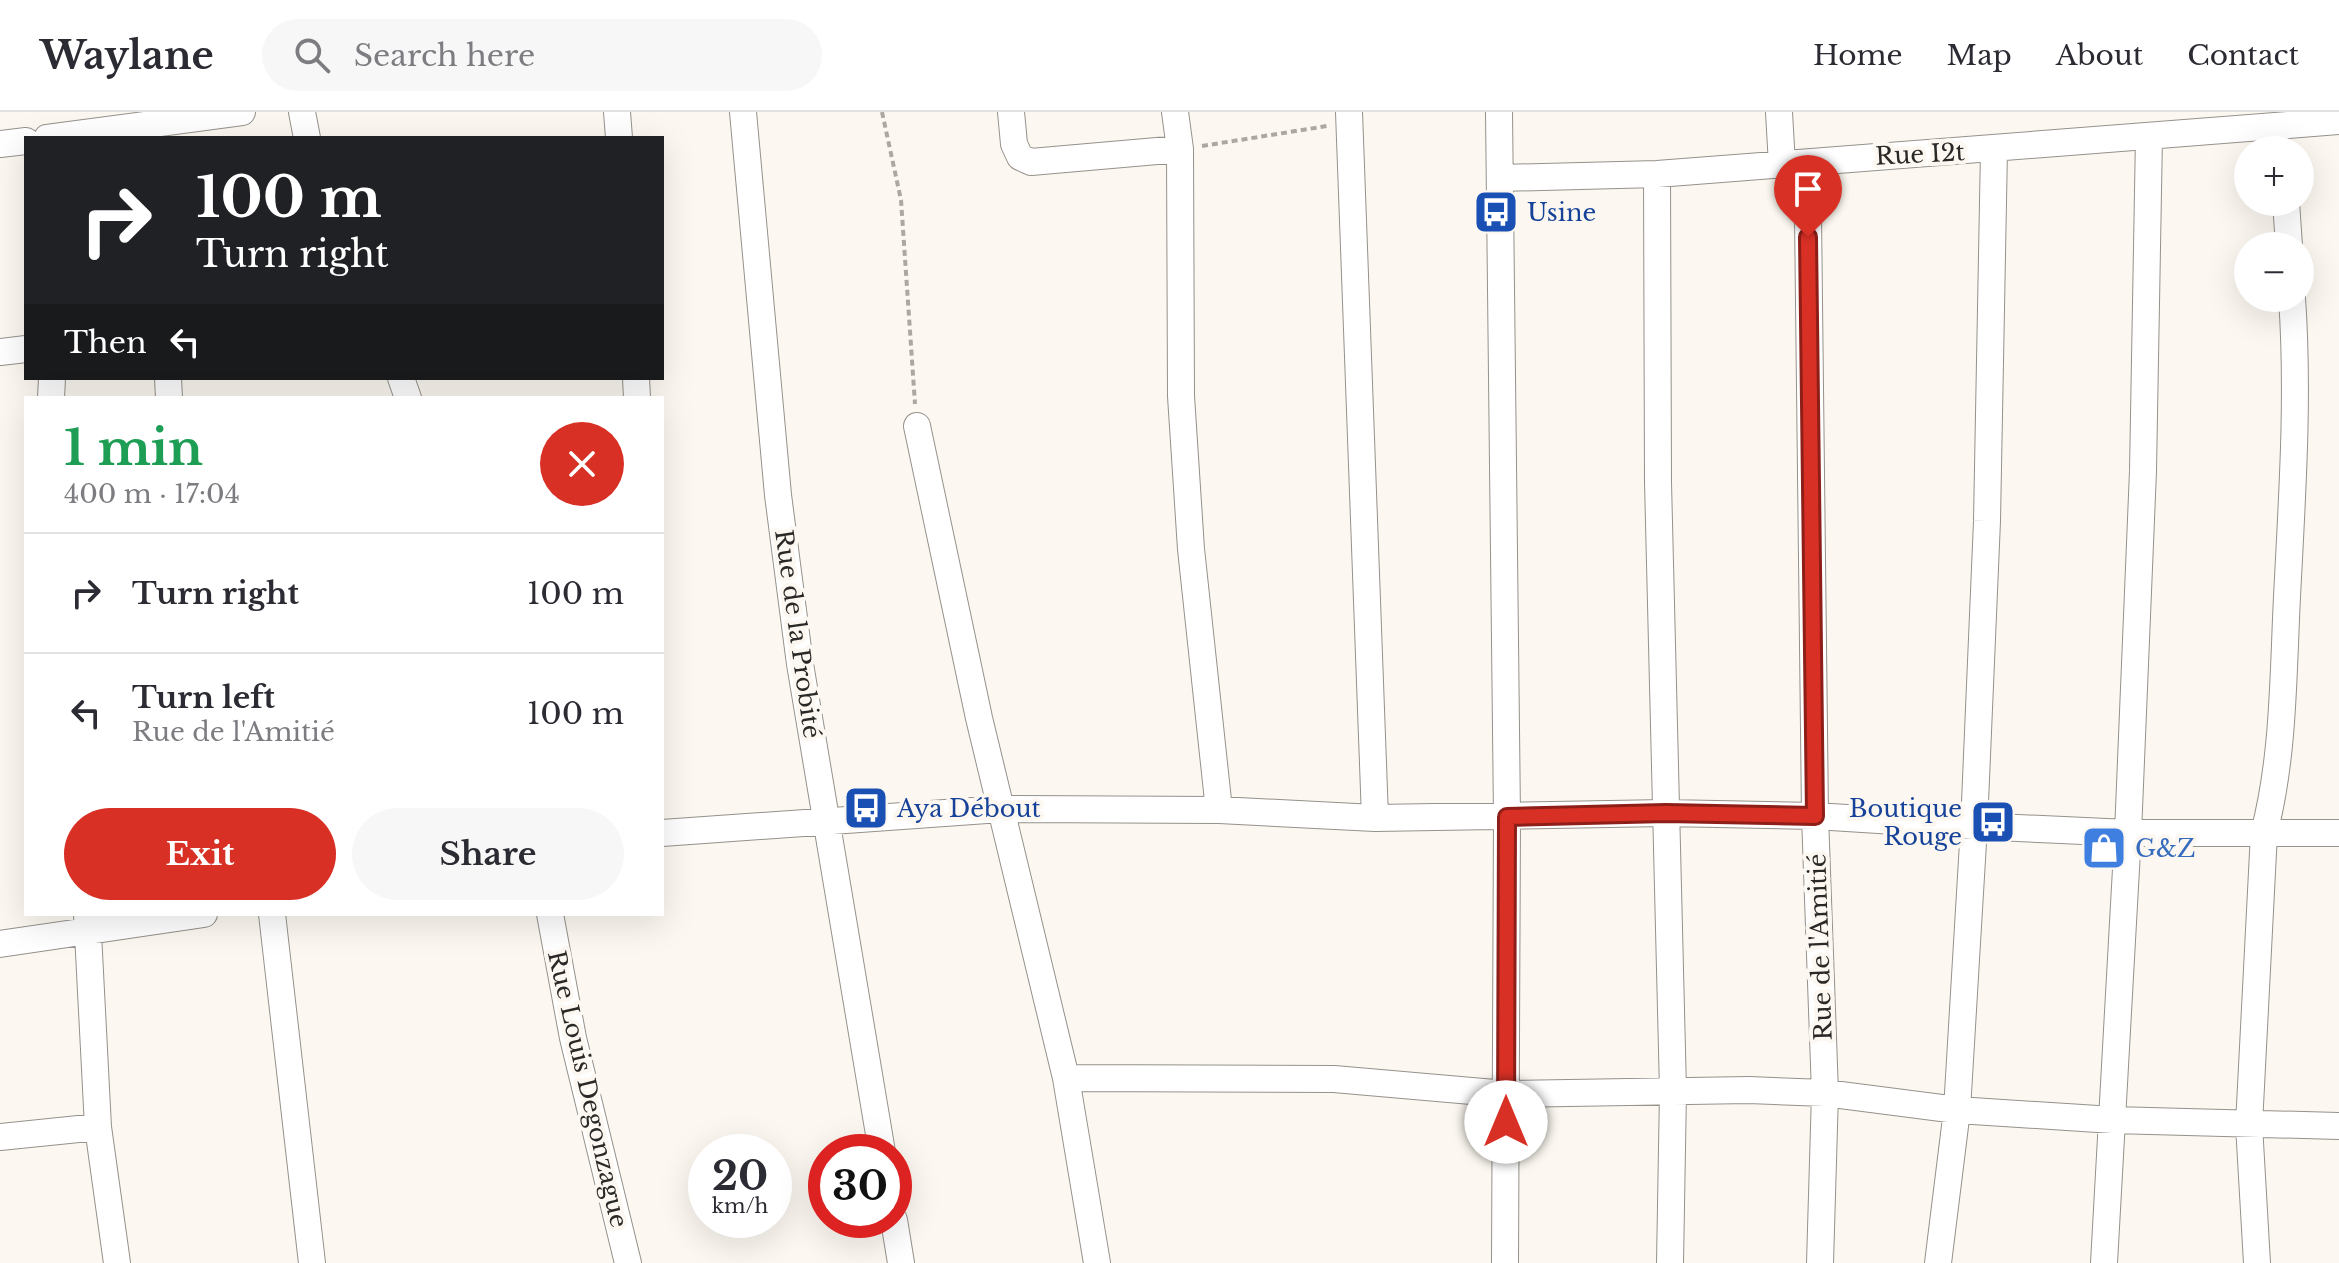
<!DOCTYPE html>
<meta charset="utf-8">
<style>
:root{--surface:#fff;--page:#f7f7f7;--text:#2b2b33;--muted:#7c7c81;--line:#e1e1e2;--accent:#d93025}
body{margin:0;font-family:"Libre Baskerville",serif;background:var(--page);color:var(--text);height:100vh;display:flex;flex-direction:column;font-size:30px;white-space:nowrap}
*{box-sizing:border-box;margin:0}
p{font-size:26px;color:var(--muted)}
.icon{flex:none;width:44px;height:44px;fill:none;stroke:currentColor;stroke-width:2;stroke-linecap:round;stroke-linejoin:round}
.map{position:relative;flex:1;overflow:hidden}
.side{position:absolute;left:24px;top:284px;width:640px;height:520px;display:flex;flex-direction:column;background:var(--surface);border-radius:0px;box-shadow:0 8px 32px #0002}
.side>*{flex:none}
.banner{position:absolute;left:24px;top:24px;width:640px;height:244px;border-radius:0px;box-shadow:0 8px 32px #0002;background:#202124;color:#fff;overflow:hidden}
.controls{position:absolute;left:2234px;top:24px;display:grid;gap:16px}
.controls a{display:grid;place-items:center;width:80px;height:80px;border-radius:50%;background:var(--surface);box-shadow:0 8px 32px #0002;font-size:40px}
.speed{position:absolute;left:688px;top:1022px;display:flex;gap:16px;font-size:40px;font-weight:700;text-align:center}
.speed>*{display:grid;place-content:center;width:104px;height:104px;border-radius:50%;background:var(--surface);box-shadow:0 8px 32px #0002;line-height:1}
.speed small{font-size:20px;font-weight:400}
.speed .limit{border:12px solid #d22;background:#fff;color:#111}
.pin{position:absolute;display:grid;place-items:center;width:68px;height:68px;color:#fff;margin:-82px -34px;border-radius:50% 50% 50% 0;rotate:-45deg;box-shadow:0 0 8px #0007}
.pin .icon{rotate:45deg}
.me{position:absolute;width:88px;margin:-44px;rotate:0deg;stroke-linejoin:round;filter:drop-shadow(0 0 6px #0008)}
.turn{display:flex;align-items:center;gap:28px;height:168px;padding:0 40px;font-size:36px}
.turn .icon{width:104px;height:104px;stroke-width:2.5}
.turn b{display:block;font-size:56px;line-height:68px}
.then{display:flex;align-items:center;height:76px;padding:0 40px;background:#0003;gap:16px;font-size:30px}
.round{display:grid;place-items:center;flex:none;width:84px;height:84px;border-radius:42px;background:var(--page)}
.headline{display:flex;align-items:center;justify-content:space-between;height:136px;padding:0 40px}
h1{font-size:48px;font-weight:800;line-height:60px;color:#1e9e55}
.action{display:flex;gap:16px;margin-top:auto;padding:16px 40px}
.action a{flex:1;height:92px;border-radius:48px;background:var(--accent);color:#fff;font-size:32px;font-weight:800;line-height:92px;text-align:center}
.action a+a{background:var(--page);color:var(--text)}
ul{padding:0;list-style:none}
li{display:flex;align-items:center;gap:24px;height:120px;padding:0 40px;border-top:2px solid var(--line)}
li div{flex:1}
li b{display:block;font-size:30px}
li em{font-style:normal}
header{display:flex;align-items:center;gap:48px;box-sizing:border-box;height:112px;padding:0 40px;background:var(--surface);border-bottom:2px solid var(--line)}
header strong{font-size:38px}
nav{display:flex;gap:44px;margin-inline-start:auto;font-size:28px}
.search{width:560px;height:72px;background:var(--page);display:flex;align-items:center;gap:20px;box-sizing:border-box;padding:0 28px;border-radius:44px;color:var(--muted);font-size:30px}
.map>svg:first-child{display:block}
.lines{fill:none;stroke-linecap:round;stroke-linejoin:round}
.minor-casing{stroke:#95918b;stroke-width:28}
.path{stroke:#aba8a3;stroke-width:4;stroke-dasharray:6 4;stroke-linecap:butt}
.minor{stroke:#fff;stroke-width:26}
.route-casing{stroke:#8d1f18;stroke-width:20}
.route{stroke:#d93025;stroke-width:14}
.labels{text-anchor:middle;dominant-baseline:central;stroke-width:8;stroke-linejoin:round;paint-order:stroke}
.street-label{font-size:24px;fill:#2b2927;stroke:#fcf8f1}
.transit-label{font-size:24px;fill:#164399;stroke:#fcf8f1;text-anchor:start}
.shop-label{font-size:24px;fill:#366cbe;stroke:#fcf8f1;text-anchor:start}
</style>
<header>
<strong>Waylane</strong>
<div class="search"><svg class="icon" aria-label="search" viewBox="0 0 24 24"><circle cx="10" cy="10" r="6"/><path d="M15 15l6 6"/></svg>Search here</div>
<nav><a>Home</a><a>Map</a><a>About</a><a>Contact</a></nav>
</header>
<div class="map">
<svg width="2339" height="1151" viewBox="0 0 2339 1151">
<rect width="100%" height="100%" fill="#fcf8f1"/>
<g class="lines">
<!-- minor casing -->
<g class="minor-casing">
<path id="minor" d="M302 0 307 26
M617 0 619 26
M743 0 778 383 800 552 882 1040
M1011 0 1014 32 1020 45 1031 50 1180 37
M1175 0 1180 37 1181 284 1191 437 1219 698
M1349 0 1375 706
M1499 0 1507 705 1505 1151
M1779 0 1782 53 1800 69 1808 104 1815 704 1825 981 1820 1151
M47 26 242 0
M0 32 26 29
M1657 62 1658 370 1673 979 1670 1151
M1501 66 1657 62 2339 9
M2286 90 2289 134
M0 240 26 237
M168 266 169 286
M401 266 408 286
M636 266 637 286
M51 286 52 266
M917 314 979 606 1066 966 1097 1151
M662 721 1001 697 1219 698 1375 706 1666 701 1815 704 1974 714 2128 721H2339
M87 802 98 1015 117 1151
M272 802 312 1151
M550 802 573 926 628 1151
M0 832 204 802
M1066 966 1334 967 1506 982 1749 978 1825 981 1957 998 2113 1008 2339 1014
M0 1025 98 1015
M894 1108 901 1151
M1938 1151 1957 998 1974 714 1987 409 1994 37
M2104 1151 2128 721 2143 359 2149 24
M2257 1151 2249 1013 2264 721C2284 644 2283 564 2287 485 2292 386 2299 285 2292 186"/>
</g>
<!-- path -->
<path class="path" d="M882 0 901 88 915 292
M1202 34 1327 14"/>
<!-- minor -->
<use href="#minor" class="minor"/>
</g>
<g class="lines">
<!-- route casing -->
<g class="route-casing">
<path id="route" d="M1506 1010 1507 705 1666 701 1815 704 1808 125"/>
</g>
<!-- route -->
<use href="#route" class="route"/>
</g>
<!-- icons -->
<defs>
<g id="bus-square" transform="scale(2.3)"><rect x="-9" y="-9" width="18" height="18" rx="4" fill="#1a4fb4" stroke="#fcf8f1"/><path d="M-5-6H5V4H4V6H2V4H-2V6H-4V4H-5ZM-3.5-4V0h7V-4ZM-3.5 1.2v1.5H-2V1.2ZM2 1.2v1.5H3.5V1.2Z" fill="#fff"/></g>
<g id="shop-square" transform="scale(2.3)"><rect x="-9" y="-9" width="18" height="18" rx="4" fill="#3f7fe0" stroke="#fcf8f1"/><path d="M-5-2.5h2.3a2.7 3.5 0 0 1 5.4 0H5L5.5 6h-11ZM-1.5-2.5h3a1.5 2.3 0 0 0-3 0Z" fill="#fff"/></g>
</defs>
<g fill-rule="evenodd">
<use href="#bus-square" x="1496" y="100"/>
<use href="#bus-square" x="866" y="696"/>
<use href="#bus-square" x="1993" y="710"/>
<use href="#shop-square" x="2104" y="736"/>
</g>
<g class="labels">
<!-- street labels -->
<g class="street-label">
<text transform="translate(1920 42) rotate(-3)">Rue I2t</text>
<text transform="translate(798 522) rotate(82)">Rue de la Probité</text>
<text transform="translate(1820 835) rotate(-92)">Rue de l'Amitié</text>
<text transform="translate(588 977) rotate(77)">Rue Louis Degonzague</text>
</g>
<!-- transit labels -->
<g class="transit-label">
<text x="1527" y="100">Usine</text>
<text x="897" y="696">Aya Débout</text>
<text x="1962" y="696" text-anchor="end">Boutique<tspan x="1962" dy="28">Rouge</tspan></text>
</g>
<!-- shop labels -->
<g class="shop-label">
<text x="2135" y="736">G&amp;Z</text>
</g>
</g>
</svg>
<div class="controls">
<a>+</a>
<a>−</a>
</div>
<div class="speed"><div>20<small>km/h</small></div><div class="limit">30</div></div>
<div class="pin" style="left:1808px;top:125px;background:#d93025"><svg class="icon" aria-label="arrive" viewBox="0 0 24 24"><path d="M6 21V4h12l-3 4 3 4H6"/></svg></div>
<svg class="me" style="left:1506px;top:1010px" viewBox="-20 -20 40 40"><circle r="19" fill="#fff"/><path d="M0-13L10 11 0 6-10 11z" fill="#d93025"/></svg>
<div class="banner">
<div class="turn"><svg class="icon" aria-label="right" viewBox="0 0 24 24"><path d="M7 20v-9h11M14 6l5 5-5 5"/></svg><div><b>100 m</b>Turn right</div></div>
<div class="then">Then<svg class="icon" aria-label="left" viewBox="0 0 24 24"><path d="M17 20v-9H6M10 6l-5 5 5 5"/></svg></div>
</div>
<section class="side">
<div class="headline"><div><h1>1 min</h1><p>400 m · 17:04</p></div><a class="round" style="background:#d93025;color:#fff"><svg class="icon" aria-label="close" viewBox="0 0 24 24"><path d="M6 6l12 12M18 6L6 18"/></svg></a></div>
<ul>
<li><svg class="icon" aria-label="right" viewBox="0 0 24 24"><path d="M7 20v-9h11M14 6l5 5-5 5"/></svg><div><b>Turn right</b></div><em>100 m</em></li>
<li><svg class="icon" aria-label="left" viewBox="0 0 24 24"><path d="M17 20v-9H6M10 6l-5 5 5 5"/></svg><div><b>Turn left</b><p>Rue de l'Amitié</p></div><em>100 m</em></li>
</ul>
<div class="action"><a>Exit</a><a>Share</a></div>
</section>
</div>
